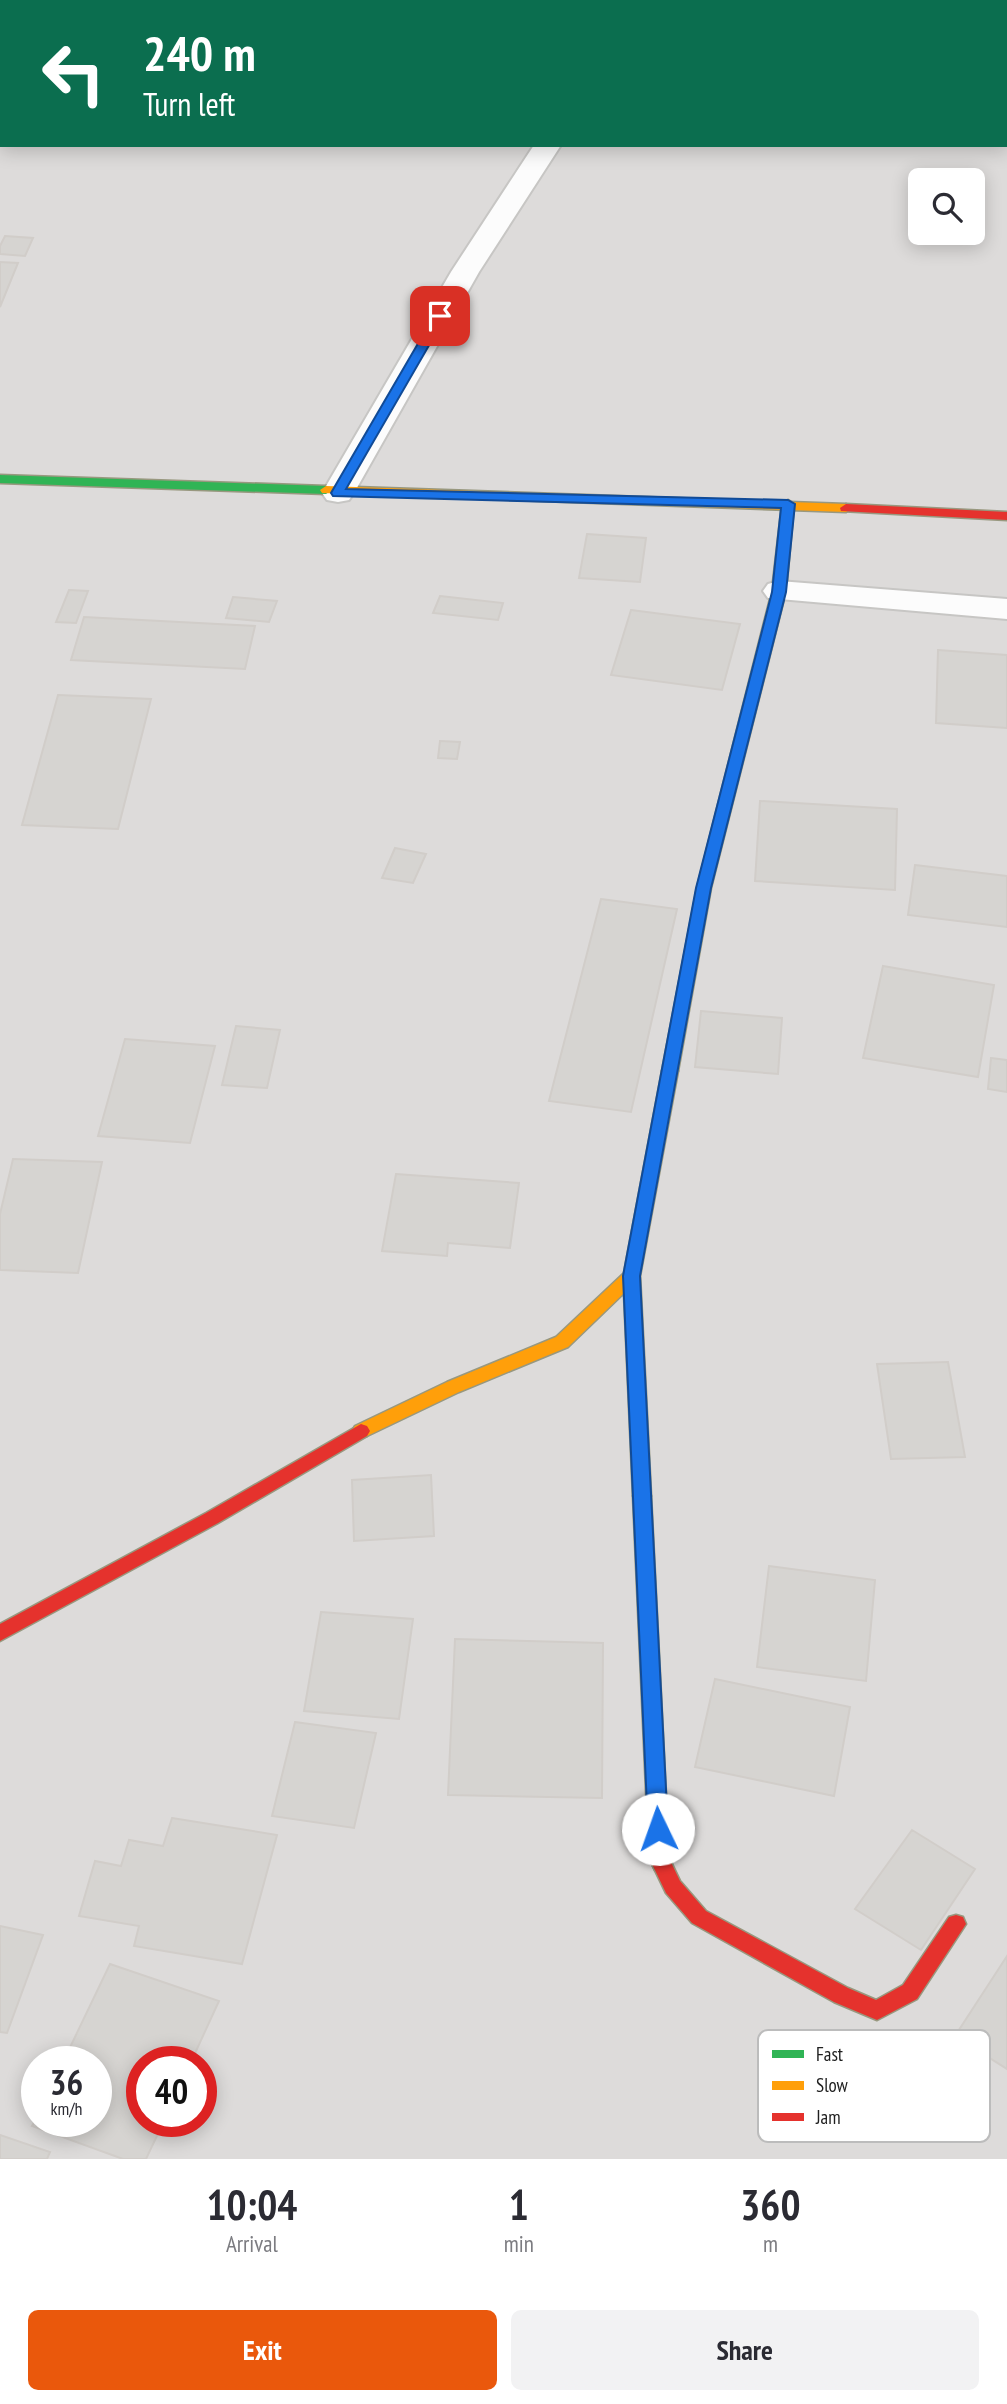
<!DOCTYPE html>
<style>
:root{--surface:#fff;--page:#f2f2f3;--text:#2b2b33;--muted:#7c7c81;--accent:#ea580c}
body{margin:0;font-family:"PT Sans Narrow",sans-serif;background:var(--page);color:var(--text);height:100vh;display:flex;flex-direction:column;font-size:26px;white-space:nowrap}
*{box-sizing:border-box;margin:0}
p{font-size:23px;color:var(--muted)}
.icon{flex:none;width:38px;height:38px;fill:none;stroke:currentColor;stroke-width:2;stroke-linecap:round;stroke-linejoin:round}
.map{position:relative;height:2159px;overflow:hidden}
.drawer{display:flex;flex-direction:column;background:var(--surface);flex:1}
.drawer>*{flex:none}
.banner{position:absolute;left:0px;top:0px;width:1008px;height:147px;box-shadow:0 4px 18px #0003;background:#0b6e4f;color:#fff;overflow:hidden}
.controls{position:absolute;left:908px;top:168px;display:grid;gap:14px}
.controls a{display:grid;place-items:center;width:77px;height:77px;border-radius:10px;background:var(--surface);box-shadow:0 4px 18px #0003;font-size:35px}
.speed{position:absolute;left:21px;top:2046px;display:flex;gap:14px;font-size:35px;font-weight:700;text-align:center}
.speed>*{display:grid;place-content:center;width:91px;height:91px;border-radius:50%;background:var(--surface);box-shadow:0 4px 18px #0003;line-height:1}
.speed small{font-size:18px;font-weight:400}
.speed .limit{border:10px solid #d22;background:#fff;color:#111}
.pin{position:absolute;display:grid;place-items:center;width:60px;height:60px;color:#fff;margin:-30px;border-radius:14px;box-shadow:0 4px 10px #0006}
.me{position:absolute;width:77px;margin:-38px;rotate:357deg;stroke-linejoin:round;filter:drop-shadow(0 0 5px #0008)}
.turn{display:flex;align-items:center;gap:24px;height:147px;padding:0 28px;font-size:32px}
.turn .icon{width:91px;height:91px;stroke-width:2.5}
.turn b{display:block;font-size:49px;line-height:60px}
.eta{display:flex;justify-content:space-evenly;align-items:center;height:119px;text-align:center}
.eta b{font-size:42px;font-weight:600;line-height:49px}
.primary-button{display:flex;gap:14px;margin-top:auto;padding:14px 28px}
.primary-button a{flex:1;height:80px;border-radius:10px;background:var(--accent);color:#fff;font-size:28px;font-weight:600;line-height:80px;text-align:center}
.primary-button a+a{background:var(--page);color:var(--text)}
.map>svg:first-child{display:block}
.residential{fill:#dddbda;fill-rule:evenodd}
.building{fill:#d6d4d1;stroke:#d1cdc9;stroke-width:2}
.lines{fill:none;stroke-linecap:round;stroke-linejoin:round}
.street-casing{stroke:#c7c6c4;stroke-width:4}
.fast-casing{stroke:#98987f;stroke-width:3}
.slow-casing{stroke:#98987f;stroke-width:3}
.jam-casing{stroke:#98987f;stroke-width:3}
.street{fill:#fcfcfc;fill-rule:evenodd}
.fast{fill:#30b455;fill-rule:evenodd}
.slow{fill:#ff9f0a;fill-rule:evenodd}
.jam{fill:#e5322d;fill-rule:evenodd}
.route{fill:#1a73e8;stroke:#114b97;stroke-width:2}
.key{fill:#fff;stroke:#bcbcbc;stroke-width:2}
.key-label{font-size:19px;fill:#202020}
</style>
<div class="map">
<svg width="1007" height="2159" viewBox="0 0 1007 2159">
<rect width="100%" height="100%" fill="#eeece8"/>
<!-- residential -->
<path class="residential" d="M0 0H1007V2159H0ZM2 2H1006V145H2ZM920 180H973V233H920ZM37 2062H96V2121H37ZM142 2062H201V2121H142Z"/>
<!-- building -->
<path class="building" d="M567 0H668L566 2Z
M884 0H997L998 2H884Z
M5 236 33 238 25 256 0 254V246Z
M0 262 18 263 0 307Z
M587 534 646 538 640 582 579 578Z
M69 590 88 591 76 623 56 622Z
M440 596 503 603 498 620 433 613Z
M233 597 277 601 269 622 226 618Z
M631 610 740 624 722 690 611 675Z
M84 617 255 626 245 669 71 660Z
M938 650 1007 655V728L936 723Z
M58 695 151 699 118 829 22 825Z
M440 741 460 742 457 759 438 758Z
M760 801 897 809 895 890 755 881Z
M395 848 426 854 413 883 382 878Z
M915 865 1007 876V927L908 915Z
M601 899 677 909 631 1112 549 1101Z
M883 966 994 985 978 1077 863 1058Z
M701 1011 782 1018 778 1074 695 1067Z
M236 1026 280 1030 267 1088 222 1085Z
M125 1039 215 1046 190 1143 98 1136Z
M991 1058 1007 1060V1092L988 1089Z
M13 1159 102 1162 78 1273 0 1270V1214Z
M396 1174 519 1183 510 1248 448 1243 447 1256 382 1251Z
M948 1362 965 1457 891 1459 877 1364Z
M431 1475 434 1536 354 1541 352 1480Z
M769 1566 875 1580 866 1681 757 1667Z
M321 1612 413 1619 399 1719 304 1711Z
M455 1639 603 1643 602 1798 448 1795Z
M715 1679 850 1707 834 1796 695 1767Z
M295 1722 376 1733 354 1828 272 1816Z
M172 1818 277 1835 242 1964 134 1946 139 1926 79 1916 95 1861 121 1866 129 1840 163 1846Z
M912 1830 975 1869 921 1950 855 1909Z
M0 1926 43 1935 7 2033 0 2032Z
M1007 1956V2069L955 2036Z
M110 1964 219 2001 191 2062H142V2121H164L146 2159H123L32 2126 37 2117V2121H96V2062H63Z
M0 2135 50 2152 47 2159H0Z"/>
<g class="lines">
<!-- street casing -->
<g class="street-casing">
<path id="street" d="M198 0H233L234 2H199Z
M518 0H542L517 2Z
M1006 66H1007V82H1006Z
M534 145H561L479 272 354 493 349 500 338 502 327 500 322 493 451 272Z
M779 581 1007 599V619L768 598 763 591 768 584Z"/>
</g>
<!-- fast casing -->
<g class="fast-casing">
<path id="fast" d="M0 475 326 486 332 490 326 494 0 483Z
M788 500 794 504 786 591 711 888 678 1071 670 1077 662 1071 697 888 772 591 782 504Z
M642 1489 648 1491 651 1496 669 1857 672 1864 669 1870 662 1873 655 1870 649 1857 633 1496 636 1491Z"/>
</g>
<!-- slow casing -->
<g class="slow-casing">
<path id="slow" d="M326 486 846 504 852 508 846 512 322 493 320 490Z
M670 1065 678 1071 640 1276 651 1496 648 1501 642 1503 636 1501 633 1496 624 1293 568 1347 459 1392 367 1436 361 1438 355 1436 352 1431 355 1426 447 1382 556 1337 624 1273 662 1071Z"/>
</g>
<!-- jam casing -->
<g class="jam-casing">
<path id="jam" d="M846 504 1007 512V520L841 511 840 508Z
M361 1424 367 1426 370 1431 367 1436 218 1523 0 1641V1624L206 1513Z
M662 1855 669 1858 680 1881 706 1911 848 1988 876 2000 903 1985 949 1917 956 1915 963 1917 966 1924 917 1999 877 2020 834 2002 692 1923 666 1893 652 1864 655 1858Z"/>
</g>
<!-- street -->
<use href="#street" class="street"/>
<!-- fast -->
<use href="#fast" class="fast"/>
<!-- slow -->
<use href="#slow" class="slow"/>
<!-- jam -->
<use href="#jam" class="jam"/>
</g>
<!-- route -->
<path class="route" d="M440 313 446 316 346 489 788 500 795 504 786 592 711 888 640 1276 668 1829 665 1835 658 1838 651 1835 648 1829 623 1276 696 888 772 592 781 508 333 496 331 493 434 316Z"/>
<!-- legend -->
<rect x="758" y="2030" width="232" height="112" rx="10" class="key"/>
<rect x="772" y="2050" width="32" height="8" fill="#30b455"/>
<rect x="772" y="2081" width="32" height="9" fill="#ff9f0a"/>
<rect x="772" y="2113" width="32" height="8" fill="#e5322d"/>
<g class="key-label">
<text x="816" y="2061">Fast</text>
<text x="816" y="2092">Slow</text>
<text x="816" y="2124">Jam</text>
</g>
</svg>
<div class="controls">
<a><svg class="icon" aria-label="search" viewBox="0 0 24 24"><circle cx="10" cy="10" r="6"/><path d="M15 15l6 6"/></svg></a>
</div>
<div class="speed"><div>36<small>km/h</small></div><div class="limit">40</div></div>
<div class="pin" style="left:440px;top:316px;background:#d93025"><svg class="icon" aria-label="arrive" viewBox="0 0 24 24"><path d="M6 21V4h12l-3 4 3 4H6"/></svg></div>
<svg class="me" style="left:658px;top:1829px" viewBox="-20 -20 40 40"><circle r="19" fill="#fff"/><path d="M0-13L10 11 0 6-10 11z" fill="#1a73e8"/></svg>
<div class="banner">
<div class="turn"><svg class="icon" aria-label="left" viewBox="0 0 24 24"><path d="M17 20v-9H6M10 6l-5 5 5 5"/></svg><div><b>240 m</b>Turn left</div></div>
</div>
</div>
<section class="drawer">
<div class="eta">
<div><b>10:04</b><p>Arrival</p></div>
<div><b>1</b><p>min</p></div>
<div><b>360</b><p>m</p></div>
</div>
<div class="primary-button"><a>Exit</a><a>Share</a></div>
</section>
